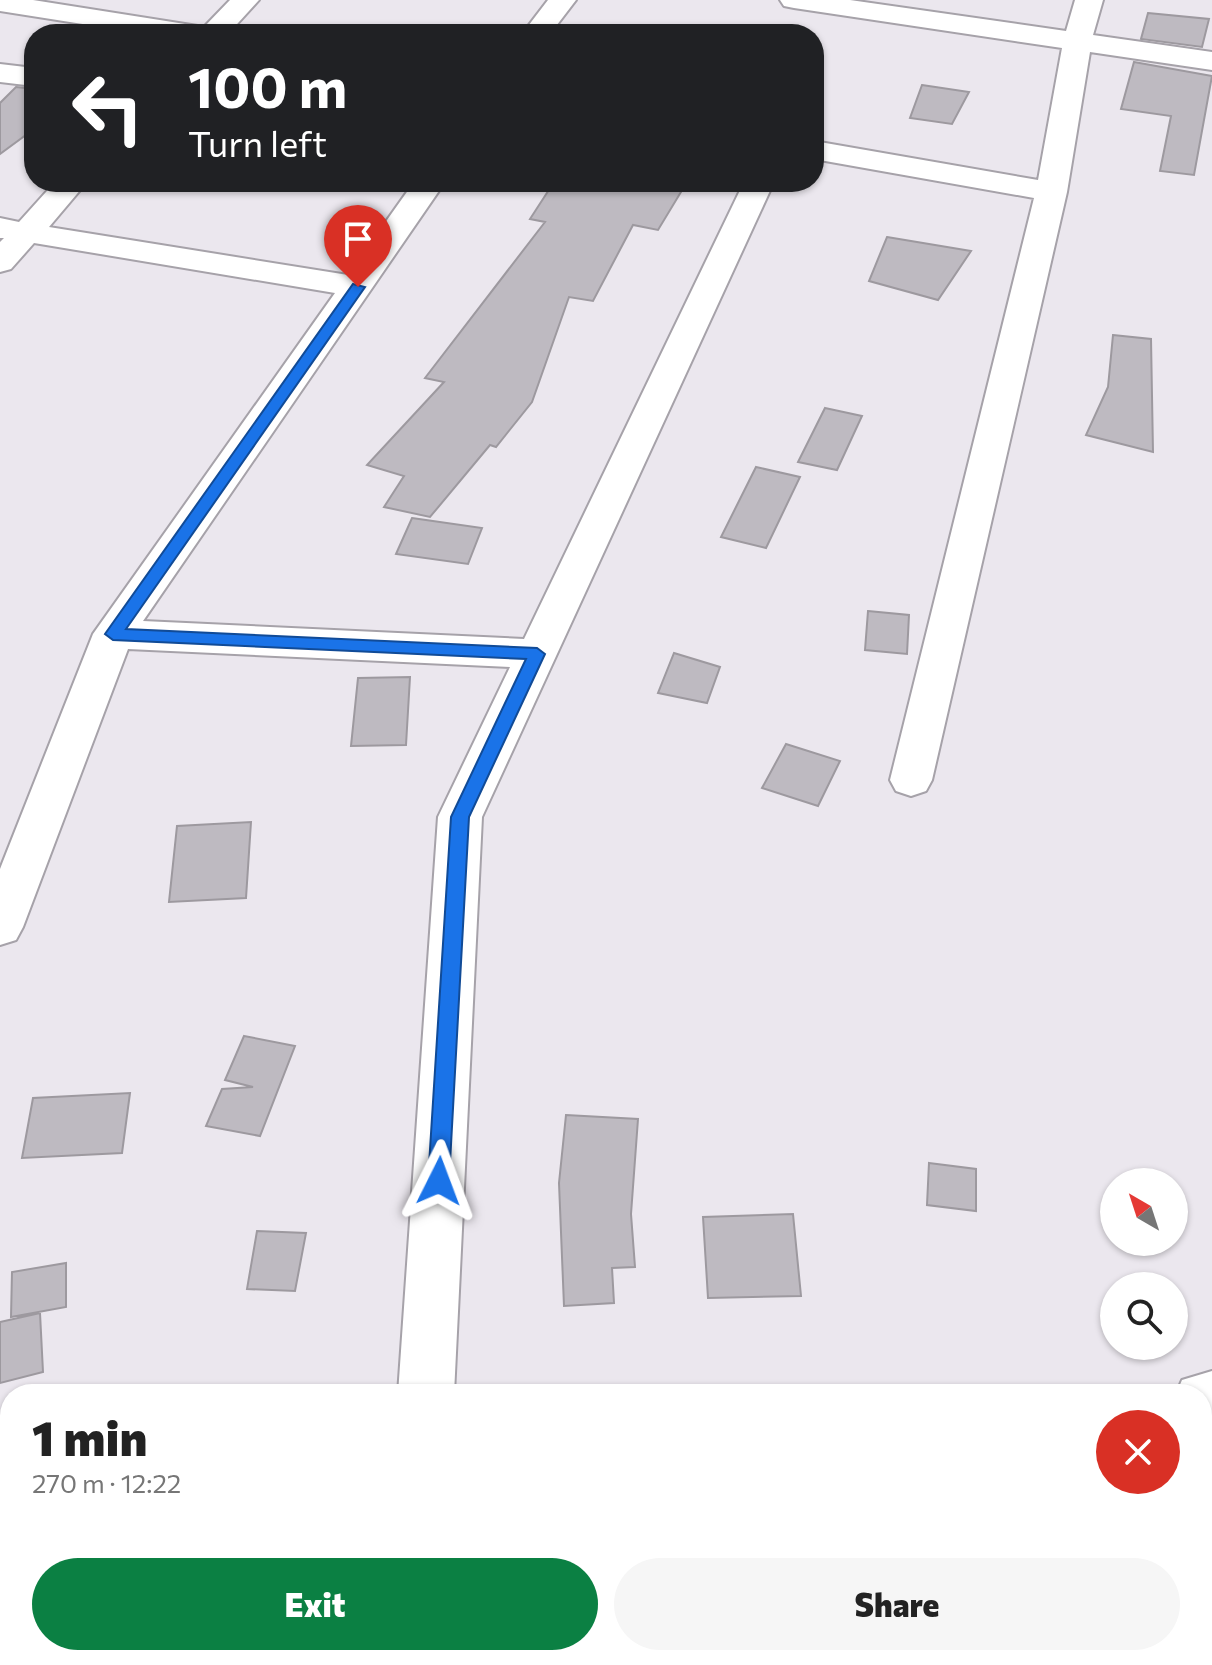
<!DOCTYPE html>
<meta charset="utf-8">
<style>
:root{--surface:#fff;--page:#f6f6f6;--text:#222;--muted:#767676;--accent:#0b8043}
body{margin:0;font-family:Commissioner,sans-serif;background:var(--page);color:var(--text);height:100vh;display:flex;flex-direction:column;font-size:30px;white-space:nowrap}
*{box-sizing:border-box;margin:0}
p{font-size:26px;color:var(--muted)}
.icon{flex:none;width:44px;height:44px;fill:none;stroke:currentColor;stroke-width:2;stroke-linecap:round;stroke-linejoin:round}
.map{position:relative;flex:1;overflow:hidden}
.panel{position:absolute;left:0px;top:1384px;width:1212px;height:282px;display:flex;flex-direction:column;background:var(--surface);border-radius:32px 32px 0 0;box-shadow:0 2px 6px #0004}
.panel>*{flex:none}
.guide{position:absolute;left:24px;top:24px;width:800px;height:168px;border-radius:32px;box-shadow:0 2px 6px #0004;background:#202124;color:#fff;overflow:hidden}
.needle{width:52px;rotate:321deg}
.fabs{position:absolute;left:1100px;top:1168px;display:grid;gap:16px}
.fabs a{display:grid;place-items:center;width:88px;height:88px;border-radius:50%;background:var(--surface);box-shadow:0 2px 6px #0004;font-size:40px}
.pin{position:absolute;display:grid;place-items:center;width:68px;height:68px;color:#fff;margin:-82px -34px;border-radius:50% 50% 50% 0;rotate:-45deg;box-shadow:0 0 8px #0007}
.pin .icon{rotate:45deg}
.me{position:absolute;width:88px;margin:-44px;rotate:3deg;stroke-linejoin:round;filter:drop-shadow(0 0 6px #0008)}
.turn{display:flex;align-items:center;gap:28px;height:168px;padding:0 32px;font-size:36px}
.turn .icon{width:104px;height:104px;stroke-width:2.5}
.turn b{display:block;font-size:56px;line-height:68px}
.round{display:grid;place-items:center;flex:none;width:84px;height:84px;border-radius:42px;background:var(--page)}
.overview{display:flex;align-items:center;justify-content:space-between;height:136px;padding:0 32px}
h1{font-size:48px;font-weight:800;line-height:60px}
.primary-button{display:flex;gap:16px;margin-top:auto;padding:16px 32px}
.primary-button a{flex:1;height:92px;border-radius:48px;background:var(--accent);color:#fff;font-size:32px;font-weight:800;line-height:92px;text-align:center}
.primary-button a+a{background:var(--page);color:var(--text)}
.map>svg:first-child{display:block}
.building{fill:#bebac1;stroke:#9d999f;stroke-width:2}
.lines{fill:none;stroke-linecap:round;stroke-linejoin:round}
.minor-casing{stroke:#a6a2a9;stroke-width:4}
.minor{fill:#fff;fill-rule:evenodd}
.route{fill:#1a73e8;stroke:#114b97;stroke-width:2}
</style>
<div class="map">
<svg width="1212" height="1665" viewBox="0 0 1212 1665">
<rect width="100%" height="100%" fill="#ebe7ee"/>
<!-- building -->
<path class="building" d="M1148 13 1209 19 1202 47 1141 39Z
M1134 62 1212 76 1194 175 1160 171 1171 116 1121 109Z
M922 85 969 92 952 124 910 118Z
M16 87 34 89V129L0 154V103Z
M554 182H687L658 230 633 225 593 301 569 297 532 402 496 447 490 445 430 517 384 507 404 476 367 465 444 382 425 378 545 222 530 219Z
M887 237 971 251 938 300 869 281Z
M1113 335 1151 339 1153 452 1086 435 1108 387Z
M825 408 862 416 837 470 798 462Z
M756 467 800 477 766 548 721 537Z
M412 518 482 528 468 564 396 554Z
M868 611 909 615 907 654 865 650Z
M674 653 720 667 707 703 658 693Z
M410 677 406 745 351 746 358 678Z
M786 744 840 761 818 806 762 788Z
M251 822 246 898 169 902 177 826Z
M244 1036 295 1046 260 1136 206 1126 222 1089 253 1087 225 1080Z
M130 1093 122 1153 22 1158 33 1098Z
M566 1115 638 1119 631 1214 635 1267 612 1268 614 1303 564 1306 559 1183Z
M929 1163 976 1169V1211L927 1205Z
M793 1214 801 1296 708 1298 703 1217Z
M257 1231 306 1233 295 1291 247 1289Z
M66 1263V1307L11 1317 12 1272Z
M40 1313 43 1372 0 1383V1322Z"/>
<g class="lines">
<!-- minor casing -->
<g class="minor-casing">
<path id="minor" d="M0 0H33L204 27 230 0H259L228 34H146L0 11Z
M548 0H576L550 34H522Z
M780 0H850L1066 31 1075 0H1103L1093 35 1212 52V70L1090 52 1067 192 932 780 926 791 911 796 896 791 890 780 1034 198 814 159V141L1038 180 1062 48 794 8 784 6Z
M0 64 34 68V86L0 82Z
M55 182H87L49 227 348 275 414 182H445L143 621 524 639 744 182H774L482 817 454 1394H398L438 817 510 667 128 649 23 927 16 940 0 945V869L93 634 335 293 34 243 11 269 0 272V242L4 238H0V218L19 222Z
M1212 1371V1425L1202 1426V1394H1176L1182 1380Z
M10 1449V1505L0 1506V1450Z"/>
</g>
<!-- minor -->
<use href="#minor" class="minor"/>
</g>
<!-- route -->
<path class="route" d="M353 284 365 287 126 629 537 648 545 654 469 817 449 1181 446 1188 439 1191 431 1188 428 1181 451 817 526 659 113 640 105 634Z"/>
</svg>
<div class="fabs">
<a><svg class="needle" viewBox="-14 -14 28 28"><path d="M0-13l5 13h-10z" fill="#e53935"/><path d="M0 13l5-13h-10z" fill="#767676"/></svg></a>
<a><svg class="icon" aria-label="search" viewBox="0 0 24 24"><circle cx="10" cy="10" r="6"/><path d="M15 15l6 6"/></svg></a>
</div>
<div class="pin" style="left:358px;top:287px;background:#d93025"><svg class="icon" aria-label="arrive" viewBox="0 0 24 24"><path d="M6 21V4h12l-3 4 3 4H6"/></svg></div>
<svg class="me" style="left:439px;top:1181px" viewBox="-20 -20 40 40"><path d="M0-17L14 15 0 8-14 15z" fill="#1a73e8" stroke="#fff" stroke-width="4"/></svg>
<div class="guide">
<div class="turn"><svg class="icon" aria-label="left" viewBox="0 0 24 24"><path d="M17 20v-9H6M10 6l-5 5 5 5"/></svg><div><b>100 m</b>Turn left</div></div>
</div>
<section class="panel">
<div class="overview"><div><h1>1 min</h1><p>270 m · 12:22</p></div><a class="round" style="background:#d93025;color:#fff"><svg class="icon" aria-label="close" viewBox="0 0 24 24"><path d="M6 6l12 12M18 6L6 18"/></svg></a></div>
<div class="primary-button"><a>Exit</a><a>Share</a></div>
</section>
</div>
